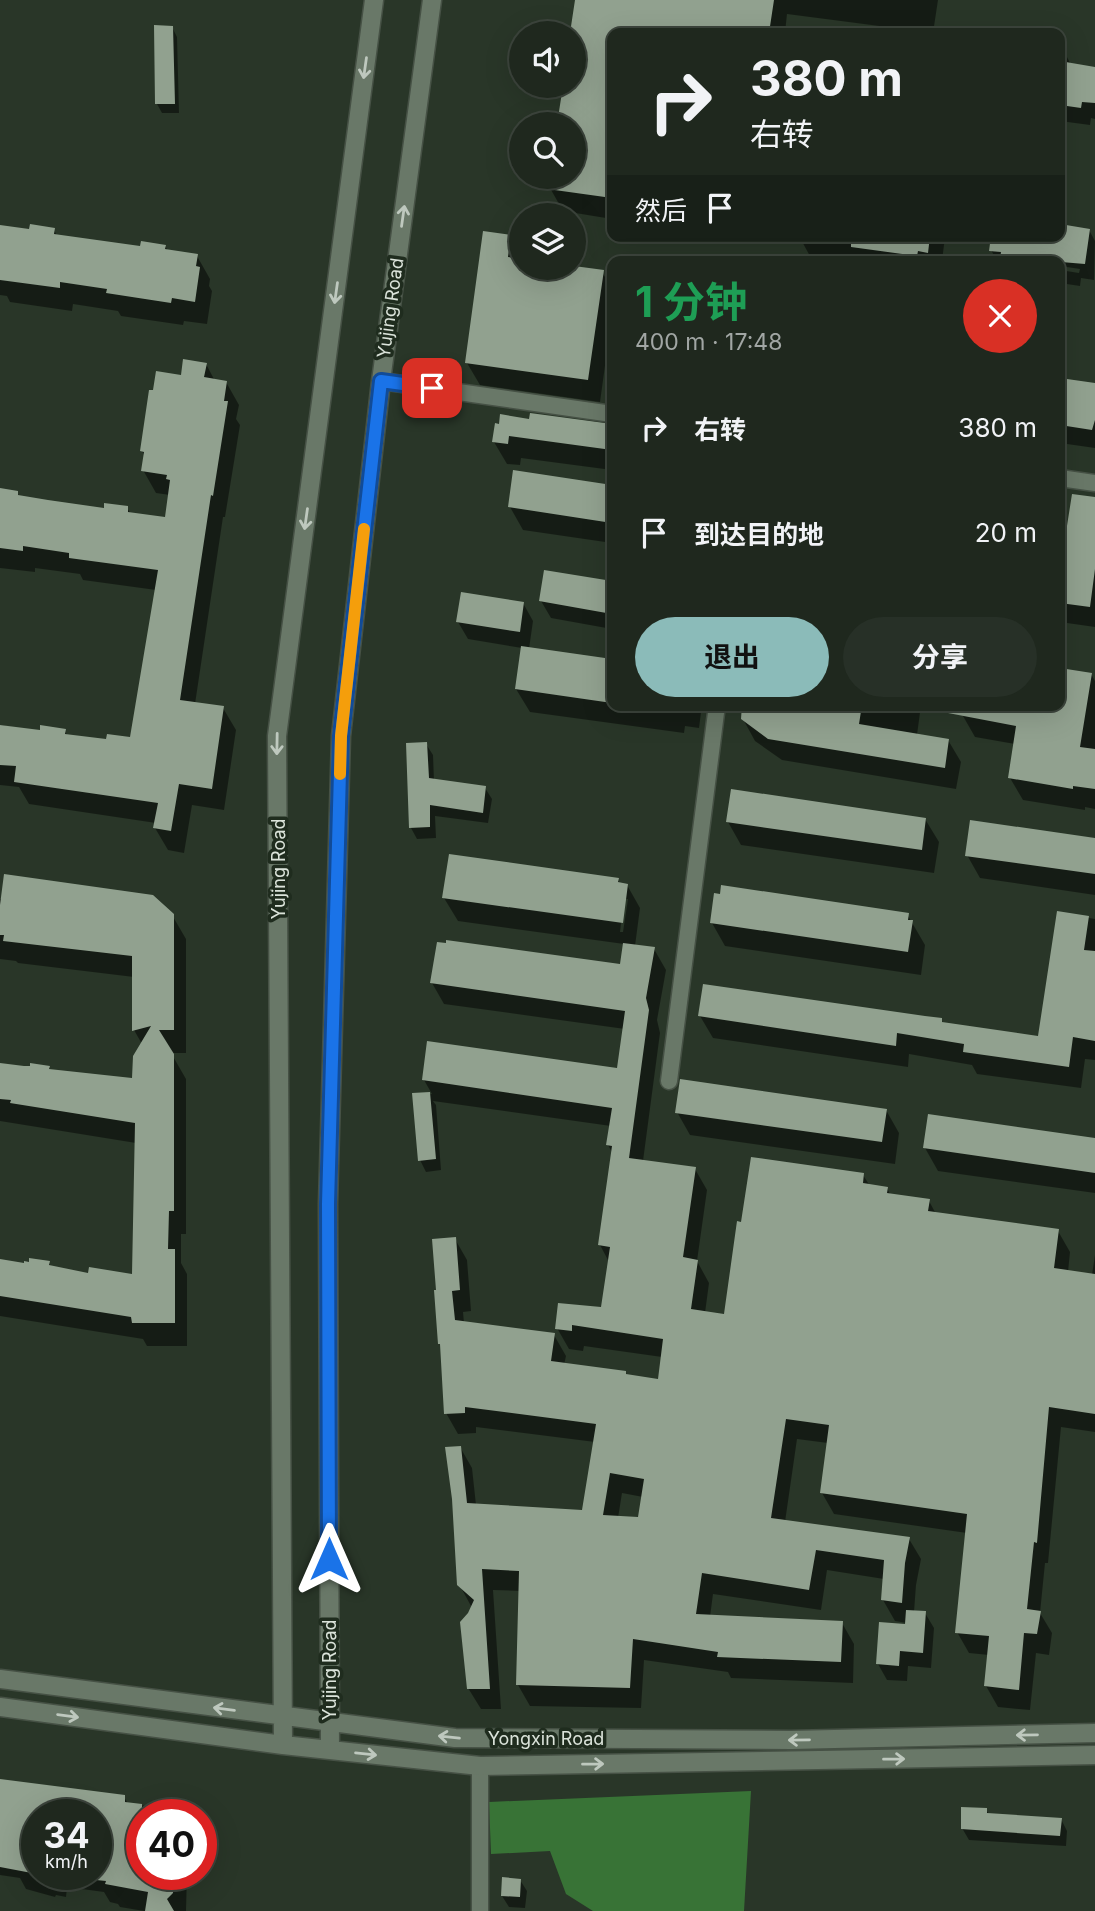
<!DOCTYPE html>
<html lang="zh">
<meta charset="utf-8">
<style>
:root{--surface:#1f281e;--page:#273027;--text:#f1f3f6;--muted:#a1a6a4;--line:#3c443c;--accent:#8bbbb9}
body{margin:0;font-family:Inter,"Noto Sans SC",sans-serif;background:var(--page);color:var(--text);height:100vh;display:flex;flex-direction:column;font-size:26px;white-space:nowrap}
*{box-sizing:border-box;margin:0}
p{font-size:23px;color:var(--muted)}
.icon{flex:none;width:38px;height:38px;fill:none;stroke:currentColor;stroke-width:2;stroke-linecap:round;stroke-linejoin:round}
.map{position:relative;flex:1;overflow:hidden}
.side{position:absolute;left:607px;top:256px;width:458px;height:455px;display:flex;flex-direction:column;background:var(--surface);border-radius:14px;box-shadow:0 7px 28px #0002,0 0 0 2px var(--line)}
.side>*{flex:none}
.hud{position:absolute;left:607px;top:28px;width:458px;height:214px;border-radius:14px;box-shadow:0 7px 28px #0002,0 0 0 2px var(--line);background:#1f281e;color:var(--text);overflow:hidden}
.tools{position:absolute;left:509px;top:21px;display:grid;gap:14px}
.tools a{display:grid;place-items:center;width:77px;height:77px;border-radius:50%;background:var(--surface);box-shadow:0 7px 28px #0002,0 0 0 2px var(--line);font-size:35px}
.speed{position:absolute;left:21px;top:1799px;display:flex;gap:14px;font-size:35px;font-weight:700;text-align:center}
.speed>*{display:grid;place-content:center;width:91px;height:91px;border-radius:50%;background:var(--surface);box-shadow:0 7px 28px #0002,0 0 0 2px var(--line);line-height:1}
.speed small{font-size:18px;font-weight:400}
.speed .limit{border:10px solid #d22;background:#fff;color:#111}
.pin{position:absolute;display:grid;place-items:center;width:60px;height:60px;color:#fff;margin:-30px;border-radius:14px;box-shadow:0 4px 10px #0006}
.me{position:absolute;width:77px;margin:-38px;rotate:0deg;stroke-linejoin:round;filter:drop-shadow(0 0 5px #0008)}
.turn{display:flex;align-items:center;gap:24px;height:147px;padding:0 28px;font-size:32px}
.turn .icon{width:91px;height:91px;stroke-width:2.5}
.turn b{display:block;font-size:49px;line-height:60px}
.then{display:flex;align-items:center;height:66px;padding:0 28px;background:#0003;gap:14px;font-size:26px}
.round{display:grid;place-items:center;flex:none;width:74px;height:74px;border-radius:37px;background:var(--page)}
.headline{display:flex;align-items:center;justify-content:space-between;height:119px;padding:0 28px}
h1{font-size:42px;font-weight:700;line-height:52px;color:#1e9e55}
.button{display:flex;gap:14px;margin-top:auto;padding:14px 28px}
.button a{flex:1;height:80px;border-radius:42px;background:var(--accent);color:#111;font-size:28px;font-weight:700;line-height:80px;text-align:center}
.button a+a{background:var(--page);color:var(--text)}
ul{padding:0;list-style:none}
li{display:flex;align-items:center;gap:21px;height:105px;padding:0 28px}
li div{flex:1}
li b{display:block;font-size:26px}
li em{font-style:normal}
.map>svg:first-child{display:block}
.forest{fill:#387336}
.shadow{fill:#0007;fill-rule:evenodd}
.building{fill:#91a18f;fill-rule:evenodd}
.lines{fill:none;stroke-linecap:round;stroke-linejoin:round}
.minor-casing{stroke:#465145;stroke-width:19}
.tertiary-casing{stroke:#465145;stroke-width:21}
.minor{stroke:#697868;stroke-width:16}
.tertiary{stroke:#697868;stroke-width:18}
.oneway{stroke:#bec8be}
.route-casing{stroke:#114b97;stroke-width:18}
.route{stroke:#1a73e8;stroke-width:12}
.slow{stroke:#f59e0b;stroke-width:12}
.labels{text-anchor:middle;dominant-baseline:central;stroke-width:7;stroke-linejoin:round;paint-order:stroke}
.street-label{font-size:18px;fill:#dbe3da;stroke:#1f2c1e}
</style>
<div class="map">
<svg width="1095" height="1911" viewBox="0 0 1095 1911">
<rect width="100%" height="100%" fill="#293628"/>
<!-- forest -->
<path class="forest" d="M751 1791 744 1911H593L566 1894 550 1851 491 1854 489 1802Z"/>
<!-- shadow -->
<path class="shadow" d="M577 0H938L933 33 787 14 785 33H612V219L563 211 550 188 552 177H574V124H559L565 86H574V33H572Z
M172 27 177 37 179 113H162L157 104Z
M1060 55H1066L1071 65 1095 68V119L1091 118 1090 125 1060 121Z
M0 227 30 231 54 230 57 236 142 248 165 246 168 251 197 256 210 279 209 286 212 291 207 324 184 321 183 325 121 316 118 311 73 304 72 311 10 302 7 296 0 295Z
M1089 230 1095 241 1094 280 1081 278 1080 286 1060 283V270L1079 273 1080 269 1060 266V261H1024L1004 258V261H997L991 250Z
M510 236 522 257V268H571L602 272 612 289V315L600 402 480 385 467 363Z
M734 236H755V239Z
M799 236H945V237L942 261H820L811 258Z
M206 364 215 381 226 382 239 405 236 419 240 425 225 517H223L195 704 223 708 236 730 224 810 192 805 184 853 168 850 155 828 156 823 29 804 19 787 0 785V725L41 732 65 731 68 737 108 741 132 739 156 590 83 580 80 574 35 568V572L0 568V490L17 493 20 497 105 510 127 508 131 514 167 519 170 495 156 493 143 470 145 457 142 451 182 377Z
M1060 379 1095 384V448L1060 443Z
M531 421 612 426V470L521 458 520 465 507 464 494 442Z
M515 472 612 487V543L523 530 510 507Z
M1095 499V627L1060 622V546L1066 547Z
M546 572 612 583V629L551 618 541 601Z
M523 603 533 621 529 649 612 661V705H702L699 728 685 726 684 733 530 712 516 689 522 648 468 639 458 622Z
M1091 674 1095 681V809L1085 807V810L1023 800 1010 778 1015 744 975 737 963 716 1060 705Z
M744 705H921L917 735 948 740 961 762 956 789 782 760 755 741 743 719Z
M426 744 433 755 434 781 485 788 492 799 488 823 435 816 436 838 417 839 411 828Z
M925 819 939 842 934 873 741 845 728 822Z
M1095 840V895L980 878 967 855Z
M618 880 620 884 627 885 640 908 635 946 654 949 666 970 657 1020 660 1033 643 1161 695 1169 707 1190 697 1261 709 1283 705 1313 725 1316 863 1175 870 1186 887 1188 891 1196 929 1201 936 1214 1058 1231 1070 1252 1068 1272 1092 1275 1095 1255V1432L1061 1427 1048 1563H1045L1040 1613 1052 1633 1049 1655 1036 1653 1030 1710 998 1707 986 1686 989 1655 969 1653 957 1632 967 1533 834 1514 822 1493 828 1443 797 1439 785 1522 909 1539 921 1559 916 1585 914 1612 925 1613 934 1628 931 1668 908 1666 907 1681 887 1680 878 1664 907 1623 895 1621 883 1600 884 1579 827 1570 821 1610 713 1594 710 1617 842 1623 854 1644 853 1683 731 1678 728 1672 644 1660 641 1708 530 1706 518 1685 521 1591 493 1590 501 1709H481L468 1688 471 1606 459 1584 460 1447 472 1468 476 1505 584 1512 595 1442 476 1427V1433L458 1434 446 1413 442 1348 455 1239 467 1260 471 1311 463 1312 464 1323 554 1335 566 1356 564 1365 625 1372 628 1376 659 1381 662 1357 584 1346 583 1351 569 1349 557 1328 603 1309 609 1262 600 1245 613 1154 608 1145 611 1126 433 1101 436 1105 441 1170 426 1172 420 1160 414 1095 432 1094 424 1080 619 1070 625 1029 444 1004 432 983 621 966 624 944 458 921 444 898ZM624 899H628L623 932H620ZM622 1493 643 1497 639 1519 618 1518Z
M0 899 172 915 186 939V1053H171L186 1079V1234H181V1263L187 1274V1346H147L143 1339 0 1316V1261L25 1265 49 1263 51 1267 89 1275 134 1276 136 1143 0 1121V1065L49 1068 51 1071 134 1080 142 1044 134 1030V977L18 963 16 961 0 959Z
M1059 913 1095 919V1060L1085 1059 1081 1088 977 1074 972 1065 909 1054 908 1067 713 1038 700 1016 941 1020 944 1024 1039 1038Z
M907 914 925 945 921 975 725 946 712 923Z
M886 1110 899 1133 895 1164 690 1135 677 1112Z
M1095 1139V1193L938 1171 925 1148Z
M0 1781 124 1797 128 1804 158 1807 164 1815H142V1874H187L186 1911H144L120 1907 118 1904 110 1902 104 1892 67 1887 66 1897 56 1895 55 1897 26 1889 20 1878 0 1875ZM37 1815H96V1874H37Z
M986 1810 989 1814 1061 1819 1067 1831 1066 1846 969 1840 962 1828Z
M520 1880 527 1891 525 1908 509 1907 502 1896Z"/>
<!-- building -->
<path class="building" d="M575 0H774L769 33H612V198L533 187V177H574V124H557L563 86H574V33H570Z
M154 25 173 26 175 104H155Z
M1060 61 1095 67V103L1082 102 1081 108 1060 105Z
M30 224 55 228 54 234 140 246 141 241 166 245 165 249 198 254 196 266 200 267 195 302 172 298 171 303 106 293 107 289 60 282V288L0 280V225L29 229Z
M1060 224 1090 229 1085 264 1025 259 1024 261H1012L1000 259 1001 252 989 251 991 236H1060Z
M483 231 511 235 508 257 522 259V268L565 270V268L574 266 604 270 588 380 465 363Z
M851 236H930L928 253 918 251 917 256 851 247Z
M183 359 207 363 204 377 227 381 224 401H228L213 496 211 495 180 700 224 706 212 789 179 784 171 831 153 828 158 803 14 782 16 766 0 765V725L40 730V725L66 729 65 734 106 739 107 734 130 737 158 570 69 558V553L23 546V551L0 548V488L18 491V495L48 500 104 508V503L128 506V512L165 517 170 480 166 479 167 475 141 471 144 452 140 451 149 390H153L156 371 181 375Z
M1060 378 1095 383V420L1092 430 1060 425Z
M530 413 612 424V450L509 436 508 444 492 442 495 423 499 424 500 414 529 419Z
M513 470 612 485V523L508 507Z
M1072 494 1095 497V569L1090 607 1060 603V544L1064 545Z
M544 570 612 581V614L539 601Z
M461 592 524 602 520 632 456 622Z
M521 646 612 659V703L515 689Z
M1060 668 1092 673 1080 747 1095 749V789L1073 786V789L1008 778 1016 726 948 713 949 705H1060Z
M742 705H862L859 724 949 739 945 768 768 739 741 719Z
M427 742 429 778 486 786 483 813 430 805V827L409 828 406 743Z
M731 789 926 818 922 850 726 822Z
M970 820 1095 838V874L965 856Z
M449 854 619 878 618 882 628 884 623 923 442 898Z
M4 874 153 895 174 914V1030H159L174 1054V1211H169L168 1249H175V1323H132L131 1317 0 1296V1259L24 1263V1261L29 1262V1258L50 1261 49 1265 88 1273 89 1267 132 1274 135 1123 10 1103 11 1100 0 1099V1063L24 1066H30V1063L50 1066 49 1069 132 1078 133 1056 151 1026 132 1031V956L3 941 4 935H0V905Z
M721 885 909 913 908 920H913L908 952 710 923 714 893 720 894Z
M1057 911 1089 916 1084 950 1095 951V1041L1073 1037 1069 1067 963 1052 964 1044 897 1033 896 1046 698 1016 703 984 925 1016 942 1018V1022L1038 1036Z
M446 940 620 964 623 943 655 947 646 998 649 1010 629 1158 696 1167 683 1257 698 1260 691 1309 724 1314 737 1221 741 1222 751 1157 864 1173 863 1183 888 1187 887 1193 930 1199 928 1211 1059 1229 1054 1268 1095 1274V1414L1049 1407 1037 1543 1034 1542 1027 1609 1041 1611 1037 1634 1024 1633 1019 1690 984 1686 989 1636 955 1633 967 1514 820 1493 829 1425 786 1419 771 1518 910 1537 905 1563 902 1603 881 1600 884 1560 816 1550 809 1590 702 1573 696 1614 843 1621 841 1662 717 1657 718 1652 633 1639 630 1688 516 1685 519 1571 482 1569 490 1689H467L460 1622 468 1613 474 1600 457 1585 452 1499 445 1447 461 1446 467 1503 582 1510 596 1424 465 1407V1413L444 1414 440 1344H438L434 1290H436L432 1239 456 1237 460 1290 452 1291 455 1320 555 1333 551 1361 626 1371V1374L658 1379 663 1339 572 1325V1331L555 1329 558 1303 601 1307 610 1247 598 1245 612 1146 606 1145 612 1108 422 1080 427 1041 617 1068 625 1011 430 983 437 942 446 943ZM610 1473 644 1479 638 1517 603 1515Z
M680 1079 887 1109 882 1142 675 1113Z
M430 1092 436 1159 418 1161 412 1093Z
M928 1114 1095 1138V1173L923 1148Z
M906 1610 926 1611 923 1653 900 1651 899 1666 876 1664 879 1622 905 1624Z
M0 1779 125 1795V1802L142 1804V1874H174L173 1893 167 1899 174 1911H145L148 1892 105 1884 106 1881 96 1880V1815H37V1874L0 1867Z
M961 1807 987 1808V1813L1062 1818 1060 1836 961 1829Z
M502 1877 521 1879 520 1897 501 1896Z"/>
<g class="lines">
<!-- minor casing -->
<g class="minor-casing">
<path id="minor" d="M381 381 612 414
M1060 478 1095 483
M669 1081 717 705
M480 1911V1766"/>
</g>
<!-- tertiary casing -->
<g class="tertiary-casing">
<path id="tertiary" d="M0 1679 455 1738 791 1740 1095 1733
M0 1707 283 1745 480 1766 1095 1755
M283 1745 277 736 374 0
M330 1750 328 1204 341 736 381 381 432 0"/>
</g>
<!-- minor -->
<use href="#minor" class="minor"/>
<!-- tertiary -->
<use href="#tertiary" class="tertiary"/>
</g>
<!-- one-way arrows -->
<defs><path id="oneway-shaft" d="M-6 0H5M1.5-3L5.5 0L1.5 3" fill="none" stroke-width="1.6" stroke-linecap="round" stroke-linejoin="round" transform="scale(1.75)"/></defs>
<g class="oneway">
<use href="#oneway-shaft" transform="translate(365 68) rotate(98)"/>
<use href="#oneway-shaft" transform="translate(403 216) rotate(-82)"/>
<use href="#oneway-shaft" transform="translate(336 293) rotate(98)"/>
<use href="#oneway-shaft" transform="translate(306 519) rotate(98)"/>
<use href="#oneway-shaft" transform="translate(277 744) rotate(91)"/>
<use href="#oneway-shaft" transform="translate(224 1709) rotate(-173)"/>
<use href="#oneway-shaft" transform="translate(68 1716) rotate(8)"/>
<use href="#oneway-shaft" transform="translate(1027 1735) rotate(179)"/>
<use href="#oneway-shaft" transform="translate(449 1737) rotate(-174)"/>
<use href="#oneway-shaft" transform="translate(799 1740) rotate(179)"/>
<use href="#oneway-shaft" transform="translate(366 1754) rotate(6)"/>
<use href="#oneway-shaft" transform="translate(894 1759) rotate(-1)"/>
<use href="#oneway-shaft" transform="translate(593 1764) rotate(-1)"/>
</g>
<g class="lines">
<!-- route casing -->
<g class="route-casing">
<path id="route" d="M329 1559 328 1204 341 736 381 381 432 388"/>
</g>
<!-- route -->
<use href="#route" class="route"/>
<!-- slow -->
<path class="slow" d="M340 774 341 736 364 529"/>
</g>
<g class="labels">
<!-- street labels -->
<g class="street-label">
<text transform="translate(390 308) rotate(-82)">Yujing Road</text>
<text transform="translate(278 869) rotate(-90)">Yujing Road</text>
<text transform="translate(329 1670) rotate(-90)">Yujing Road</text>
<text x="546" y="1738">Yongxin Road</text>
</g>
</g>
</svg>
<div class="tools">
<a><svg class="icon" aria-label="sound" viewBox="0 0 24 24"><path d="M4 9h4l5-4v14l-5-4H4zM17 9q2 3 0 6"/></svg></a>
<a><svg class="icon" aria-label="search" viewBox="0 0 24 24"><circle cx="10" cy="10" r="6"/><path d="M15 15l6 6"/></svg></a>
<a><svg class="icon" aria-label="layers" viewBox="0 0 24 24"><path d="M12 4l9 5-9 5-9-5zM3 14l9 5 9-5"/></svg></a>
</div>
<div class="speed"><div>34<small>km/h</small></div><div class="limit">40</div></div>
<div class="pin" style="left:432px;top:388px;background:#d93025"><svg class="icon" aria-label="arrive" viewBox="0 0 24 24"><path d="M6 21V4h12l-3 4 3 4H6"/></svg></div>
<svg class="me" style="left:329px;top:1559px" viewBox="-20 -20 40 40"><path d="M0-17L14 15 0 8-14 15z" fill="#1a73e8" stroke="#fff" stroke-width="4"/></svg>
<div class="hud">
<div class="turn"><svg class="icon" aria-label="right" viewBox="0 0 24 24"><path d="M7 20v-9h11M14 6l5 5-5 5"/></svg><div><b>380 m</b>右转</div></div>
<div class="then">然后<svg class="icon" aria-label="arrive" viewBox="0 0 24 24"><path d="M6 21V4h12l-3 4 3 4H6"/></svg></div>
</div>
<section class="side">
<div class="headline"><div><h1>1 分钟</h1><p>400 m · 17:48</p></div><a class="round" style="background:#d93025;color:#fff"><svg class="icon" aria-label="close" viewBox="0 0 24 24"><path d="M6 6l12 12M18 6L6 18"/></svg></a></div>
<ul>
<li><svg class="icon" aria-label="right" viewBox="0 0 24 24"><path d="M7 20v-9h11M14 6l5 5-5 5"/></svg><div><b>右转</b></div><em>380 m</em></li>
<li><svg class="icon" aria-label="arrive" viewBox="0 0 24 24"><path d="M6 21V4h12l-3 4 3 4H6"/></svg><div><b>到达目的地</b></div><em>20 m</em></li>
</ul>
<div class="button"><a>退出</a><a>分享</a></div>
</section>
</div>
